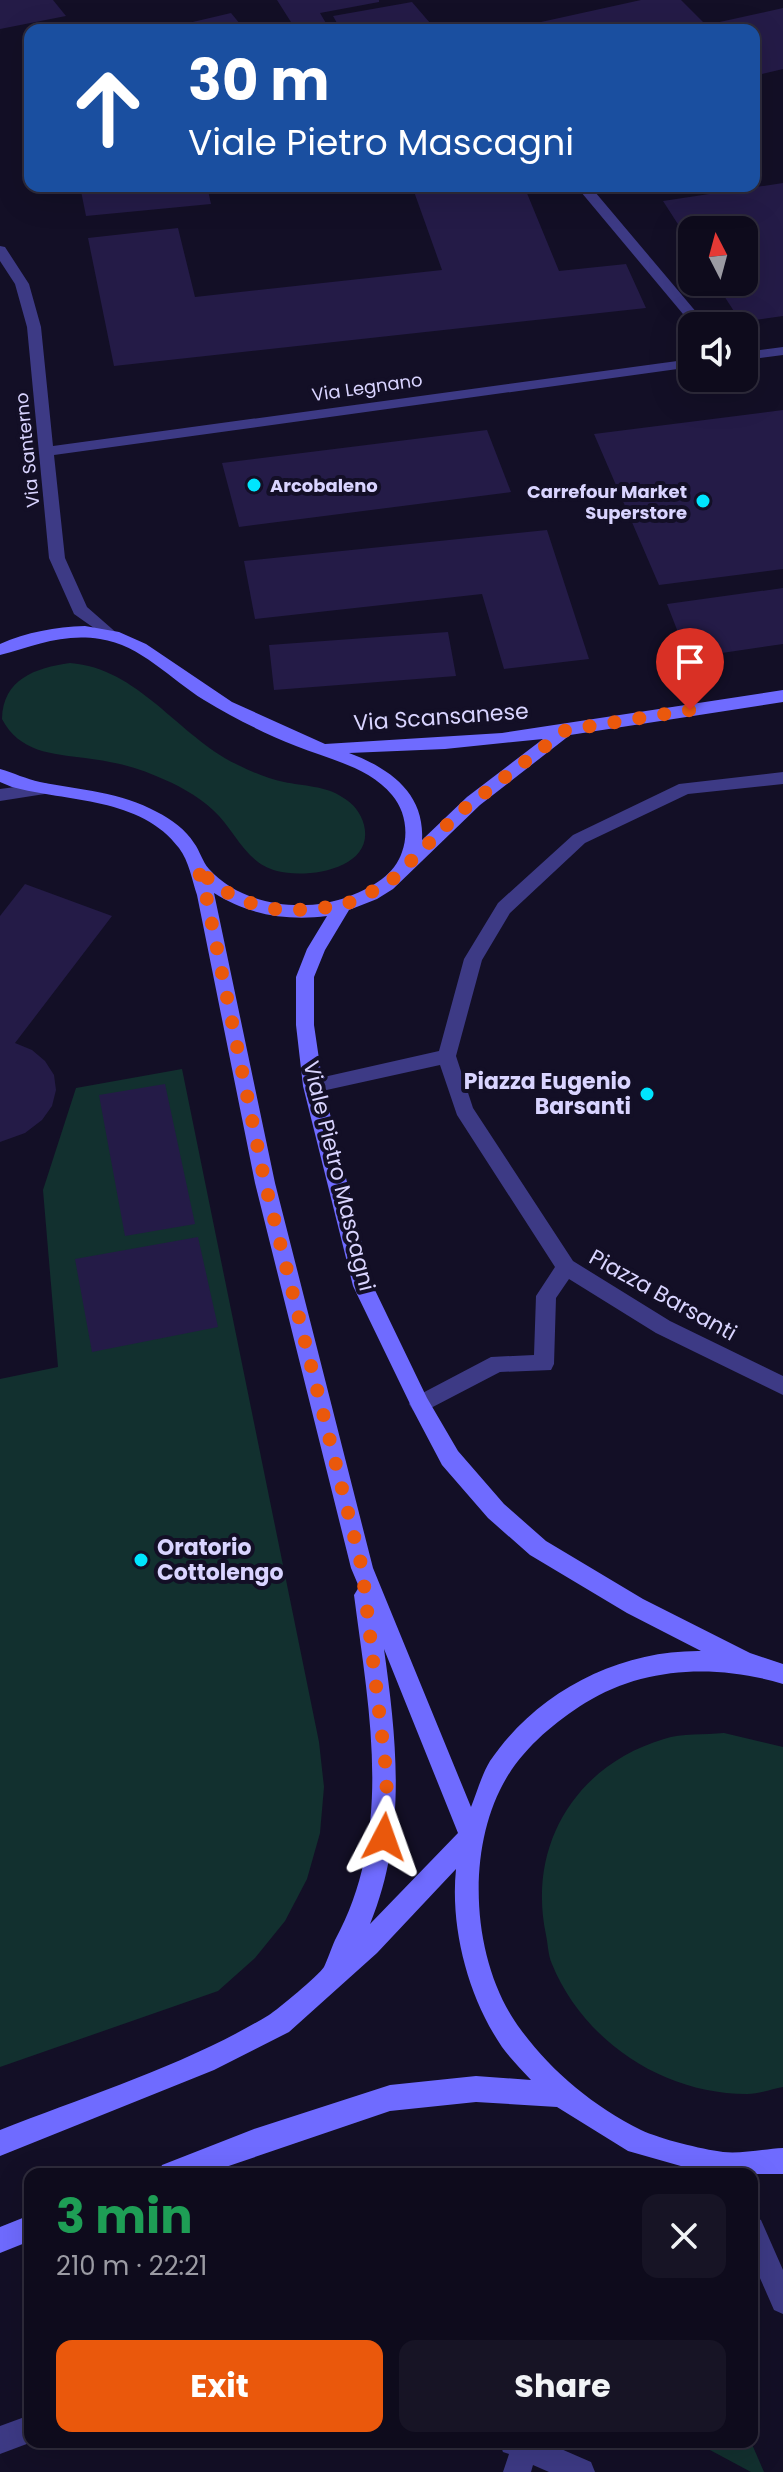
<!DOCTYPE html>
<meta charset="utf-8">
<style>
:root{--surface:#0e0b1c;--page:#171425;--text:#f1f3f6;--muted:#9b9ba3;--line:#2e2b3b;--accent:#ea580c}
body{margin:0;font-family:Poppins,sans-serif;background:var(--page);color:var(--text);height:100vh;display:flex;flex-direction:column;font-size:30px;white-space:nowrap}
*{box-sizing:border-box;margin:0}
p{font-size:26px;color:var(--muted)}
.icon{flex:none;width:44px;height:44px;fill:none;stroke:currentColor;stroke-width:2;stroke-linecap:round;stroke-linejoin:round}
.map{position:relative;flex:1;overflow:hidden}
.sheet{position:absolute;left:24px;top:2168px;width:734px;height:280px;display:flex;flex-direction:column;background:var(--surface);border-radius:16px;box-shadow:0 8px 32px #0002,0 0 0 2px var(--line)}
.sheet>*{flex:none}
.guide{position:absolute;left:24px;top:24px;width:736px;height:168px;border-radius:16px;box-shadow:0 8px 32px #0002,0 0 0 2px var(--line);background:#1a4fa0;color:#fff;overflow:hidden}
.needle{width:52px;rotate:354deg}
.fabs{position:absolute;left:678px;top:216px;display:grid;gap:16px}
.fabs a{display:grid;place-items:center;width:80px;height:80px;border-radius:16px;background:var(--surface);box-shadow:0 8px 32px #0002,0 0 0 2px var(--line);font-size:40px}
.pin{position:absolute;display:grid;place-items:center;width:68px;height:68px;color:#fff;margin:-82px -34px;border-radius:50% 50% 50% 0;rotate:-45deg;box-shadow:0 0 8px #0007}
.pin .icon{rotate:45deg}
.me{position:absolute;width:88px;margin:-44px;rotate:4deg;stroke-linejoin:round;filter:drop-shadow(0 0 6px #0008)}
.turn{display:flex;align-items:center;gap:28px;height:168px;padding:0 32px;font-size:36px}
.turn .icon{width:104px;height:104px;stroke-width:2.5}
.turn b{display:block;font-size:56px;line-height:68px}
.round{display:grid;place-items:center;flex:none;width:84px;height:84px;border-radius:16px;background:var(--page)}
.headline{display:flex;align-items:center;justify-content:space-between;height:136px;padding:0 32px}
h1{font-size:48px;font-weight:700;line-height:60px;color:#1e9e55}
.cta{display:flex;gap:16px;margin-top:auto;padding:16px 32px}
.cta a{flex:1;height:92px;border-radius:16px;background:var(--accent);color:#fff;font-size:32px;font-weight:700;line-height:92px;text-align:center}
.cta a+a{background:var(--page);color:var(--text)}
.map>svg:first-child{display:block}
.green{fill:#12302f}
.building{fill:#241b47}
.lines{fill:none;stroke-linecap:round;stroke-linejoin:round}
.lane{fill:#3d3a85;fill-rule:evenodd}
.street{fill:#3d3a85;fill-rule:evenodd}
.secondary{fill:#6f6bff;fill-rule:evenodd}
.route{stroke:#ea580c;stroke-width:14;stroke-dasharray:0 25.2}
.poi-dot{fill:#00e5ff;stroke:#130f26;stroke-width:3}
.labels{text-anchor:middle;dominant-baseline:central;stroke-width:8;stroke-linejoin:round;paint-order:stroke}
.far-street-label{font-size:18px;fill:#d9d4ff;stroke:#130f26}
.far-poi-label{font-size:18px;font-weight:bold;fill:#d9d4ff;stroke:#130f26;text-anchor:start}
.street-label{font-size:22px;fill:#d9d4ff;stroke:#130f26}
.poi-label{font-size:22px;font-weight:bold;fill:#d9d4ff;stroke:#130f26;text-anchor:end}
</style>
<div class="map">
<svg width="783" height="2472" viewBox="0 0 783 2472">
<rect width="100%" height="100%" fill="#130f26"/>
<!-- green -->
<path class="green" d="M70 663C139 668 179 737 238 765 252 772 269 779 284 782 303 786 326 786 342 797 353 803 361 813 364 825 375 869 307 879 277 871 245 863 236 831 213 810 197 795 176 784 156 776 134 766 109 761 85 758 52 754 19 752 2 719 3 679 35 668 70 663Z
M182 1069 319 1742 324 1787 320 1833 307 1879 285 1921 255 1958 218 1991 0 2067V1379L58 1367 43 1190 76 1088Z
M724 1733 783 1747V2087C772 2089 759 2094 747 2094 664 2094 584 2042 552 1964 548 1955 548 1944 546 1935 527 1845 576 1765 664 1739 682 1733 705 1735 724 1733Z
M695 2442H751L764 2472H751Z"/>
<!-- building -->
<path class="building" d="M0 0H53L66 16 0 29Z
M277 0H379V2L320 13 330 30H296Z
M641 0H681L706 25 783 8V69L754 76V30H538L532 24Z
M412 2 436 30H341L333 16Z
M231 13 245 30H163V29Z
M783 183V316L741 322 715 282H744V230H692V246L663 201Z
M80 186H207L211 204 86 216Z
M412 186H524L559 271 626 264 646 308 114 366 88 238 178 228 195 297 442 270Z
M783 410V569L659 585 594 434Z
M487 430 511 492 239 527 222 463Z
M547 530 589 659 504 669 482 594 255 619 244 561Z
M783 588V644L688 658 667 604Z
M448 632 456 676 274 690 269 645Z
M25 884 112 916 15 1043 32 1050 45 1061 54 1075 56 1090 52 1106 42 1120 25 1133 0 1142V916Z
M165 1084 195 1224 125 1236 99 1095Z
M198 1237 218 1327 92 1352 75 1259Z"/>
<g class="lines">
<!-- lane -->
<path class="lane" d="M783 772V784L688 794 585 843 510 913 482 960 456 1056 473 1108 573 1261 670 1321 783 1376V1395L656 1333 569 1279 556 1298 554 1364 551 1370 500 1372 427 1410 420 1413 413 1410 409 1404 413 1398 491 1357 534 1355 536 1296 555 1267 457 1115 440 1065 313 1093 306 1091 303 1086 306 1081 439 1051 464 959 498 903 573 835 679 784Z
M30 2415 32 2442 0 2454V2426Z
M499 2442H545L591 2462 595 2472H549L533 2465 531 2472H503L509 2454 503 2452Z"/>
<!-- street -->
<path class="street" d="M576 186H590L708 326H693Z
M0 246 5 247 29 284 41 327 53 446 692 359V367L54 455 65 558 87 607 119 635 111 640 74 614 49 558 27 327 15 284 0 261Z
M783 347V355L744 360V352Z
M45 783 51 785 54 789 51 793 0 801V789Z
M752 2216 761 2220 783 2270V2314L774 2310 752 2260Z"/>
<!-- secondary -->
<path class="secondary" d="M85 626 119 632 146 644 232 702 325 744 502 733 783 690V702L570 735 480 805 393 889 377 899 349 910 325 950 314 977V1025L323 1086 373 1286 427 1398 458 1451 504 1504 546 1541 643 1599 750 1653 783 1664V1684C718 1664 644 1666 585 1703 555 1722 526 1746 507 1777 464 1848 471 1964 521 2030 552 2072 593 2106 641 2130 660 2139 701 2149 723 2152 741 2154 764 2149 783 2148V2174H709L628 2151 557 2107 476 2102 390 2111 205 2174H158L162 2165 254 2129 390 2085 476 2076 531 2080C521 2069 510 2058 502 2047 468 1997 450 1928 456 1869L377 1953 289 2032 214 2070 0 2156V2130C89 2095 186 2065 269 2015 277 2010 319 1975 324 1967 327 1961 331 1949 335 1940 394 1832 369 1711 354 1595L359 1587 351 1568 255 1183 197 895C192 880 189 861 179 848 141 797 67 802 12 787L0 782V769C14 773 26 779 40 782 80 790 121 792 157 812 171 819 186 830 194 843 200 851 202 861 209 869 242 906 305 914 350 896 373 887 395 874 402 852 409 833 405 810 392 795 369 767 328 759 296 746 264 733 233 718 204 700 170 679 141 645 100 639 63 633 34 646 0 655V644C27 632 55 627 85 626ZM543 739 467 797 422 840C425 793 389 768 349 753L445 749ZM214 893C248 915 288 921 327 916L307 949 296 977V1025L303 1086 353 1286 413 1410 442 1465 488 1518 530 1555 627 1613 701 1651C618 1650 537 1692 490 1761 482 1774 477 1792 471 1807L373 1568 275 1183ZM384 1649 458 1833 370 1924C407 1834 397 1742 384 1649Z
M30 2215V2241L0 2253V2227Z"/>
</g>
<g class="lines">
<!-- route -->
<path class="route" d="M384 1837 387 1778 362 1568 265 1183 206 895 197 866 212 883 233 896 258 906 286 911 342 906 388 884 460 812 566 730 690 710"/>
</g>
<!-- markers -->
<g class="poi-dot">
<circle cx="254" cy="485" r="8"/>
<circle cx="703" cy="501" r="8"/>
<circle cx="647" cy="1094" r="8"/>
<circle cx="141" cy="1560" r="8"/>
</g>
<g class="labels">
<!-- far-street labels -->
<g class="far-street-label">
<text transform="translate(367 387) rotate(-8)">Via Legnano</text>
<text transform="translate(27 450) rotate(-96)">Via Santerno</text>
</g>
<!-- far-poi labels -->
<g class="far-poi-label">
<text x="270" y="485">Arcobaleno</text>
<text x="687" y="491" text-anchor="end">Carrefour Market<tspan x="687" dy="21">Superstore</tspan></text>
</g>
<!-- street labels -->
<g class="street-label">
<text transform="translate(441 717) rotate(-4)">Via Scansanese</text>
<text transform="translate(339 1176) rotate(76)">Viale Pietro Mascagni</text>
<text transform="translate(663 1295) rotate(29)">Piazza Barsanti</text>
</g>
<!-- poi labels -->
<g class="poi-label">
<text x="631" y="1081">Piazza Eugenio<tspan x="631" dy="25">Barsanti</tspan></text>
<text x="157" y="1547" text-anchor="start">Oratorio<tspan x="157" dy="25">Cottolengo</tspan></text>
</g>
</g>
</svg>
<div class="fabs">
<a><svg class="needle" viewBox="-14 -14 28 28"><path d="M0-13l5 13h-10z" fill="#e53935"/><path d="M0 13l5-13h-10z" fill="#9b9ba3"/></svg></a>
<a><svg class="icon" aria-label="sound" viewBox="0 0 24 24"><path d="M4 9h4l5-4v14l-5-4H4zM17 9q2 3 0 6"/></svg></a>
</div>
<div class="pin" style="left:690px;top:710px;background:#d93025"><svg class="icon" aria-label="arrive" viewBox="0 0 24 24"><path d="M6 21V4h12l-3 4 3 4H6"/></svg></div>
<svg class="me" style="left:384px;top:1837px" viewBox="-20 -20 40 40"><path d="M0-17L14 15 0 8-14 15z" fill="#ea580c" stroke="#fff" stroke-width="4"/></svg>
<div class="guide">
<div class="turn"><svg class="icon" aria-label="ahead" viewBox="0 0 24 24"><path d="M12 20V5M6 11l6-6 6 6"/></svg><div><b>30 m</b>Viale Pietro Mascagni</div></div>
</div>
<section class="sheet">
<div class="headline"><div><h1>3 min</h1><p>210 m · 22:21</p></div><a class="round"><svg class="icon" aria-label="close" viewBox="0 0 24 24"><path d="M6 6l12 12M18 6L6 18"/></svg></a></div>
<div class="cta"><a>Exit</a><a>Share</a></div>
</section>
</div>
